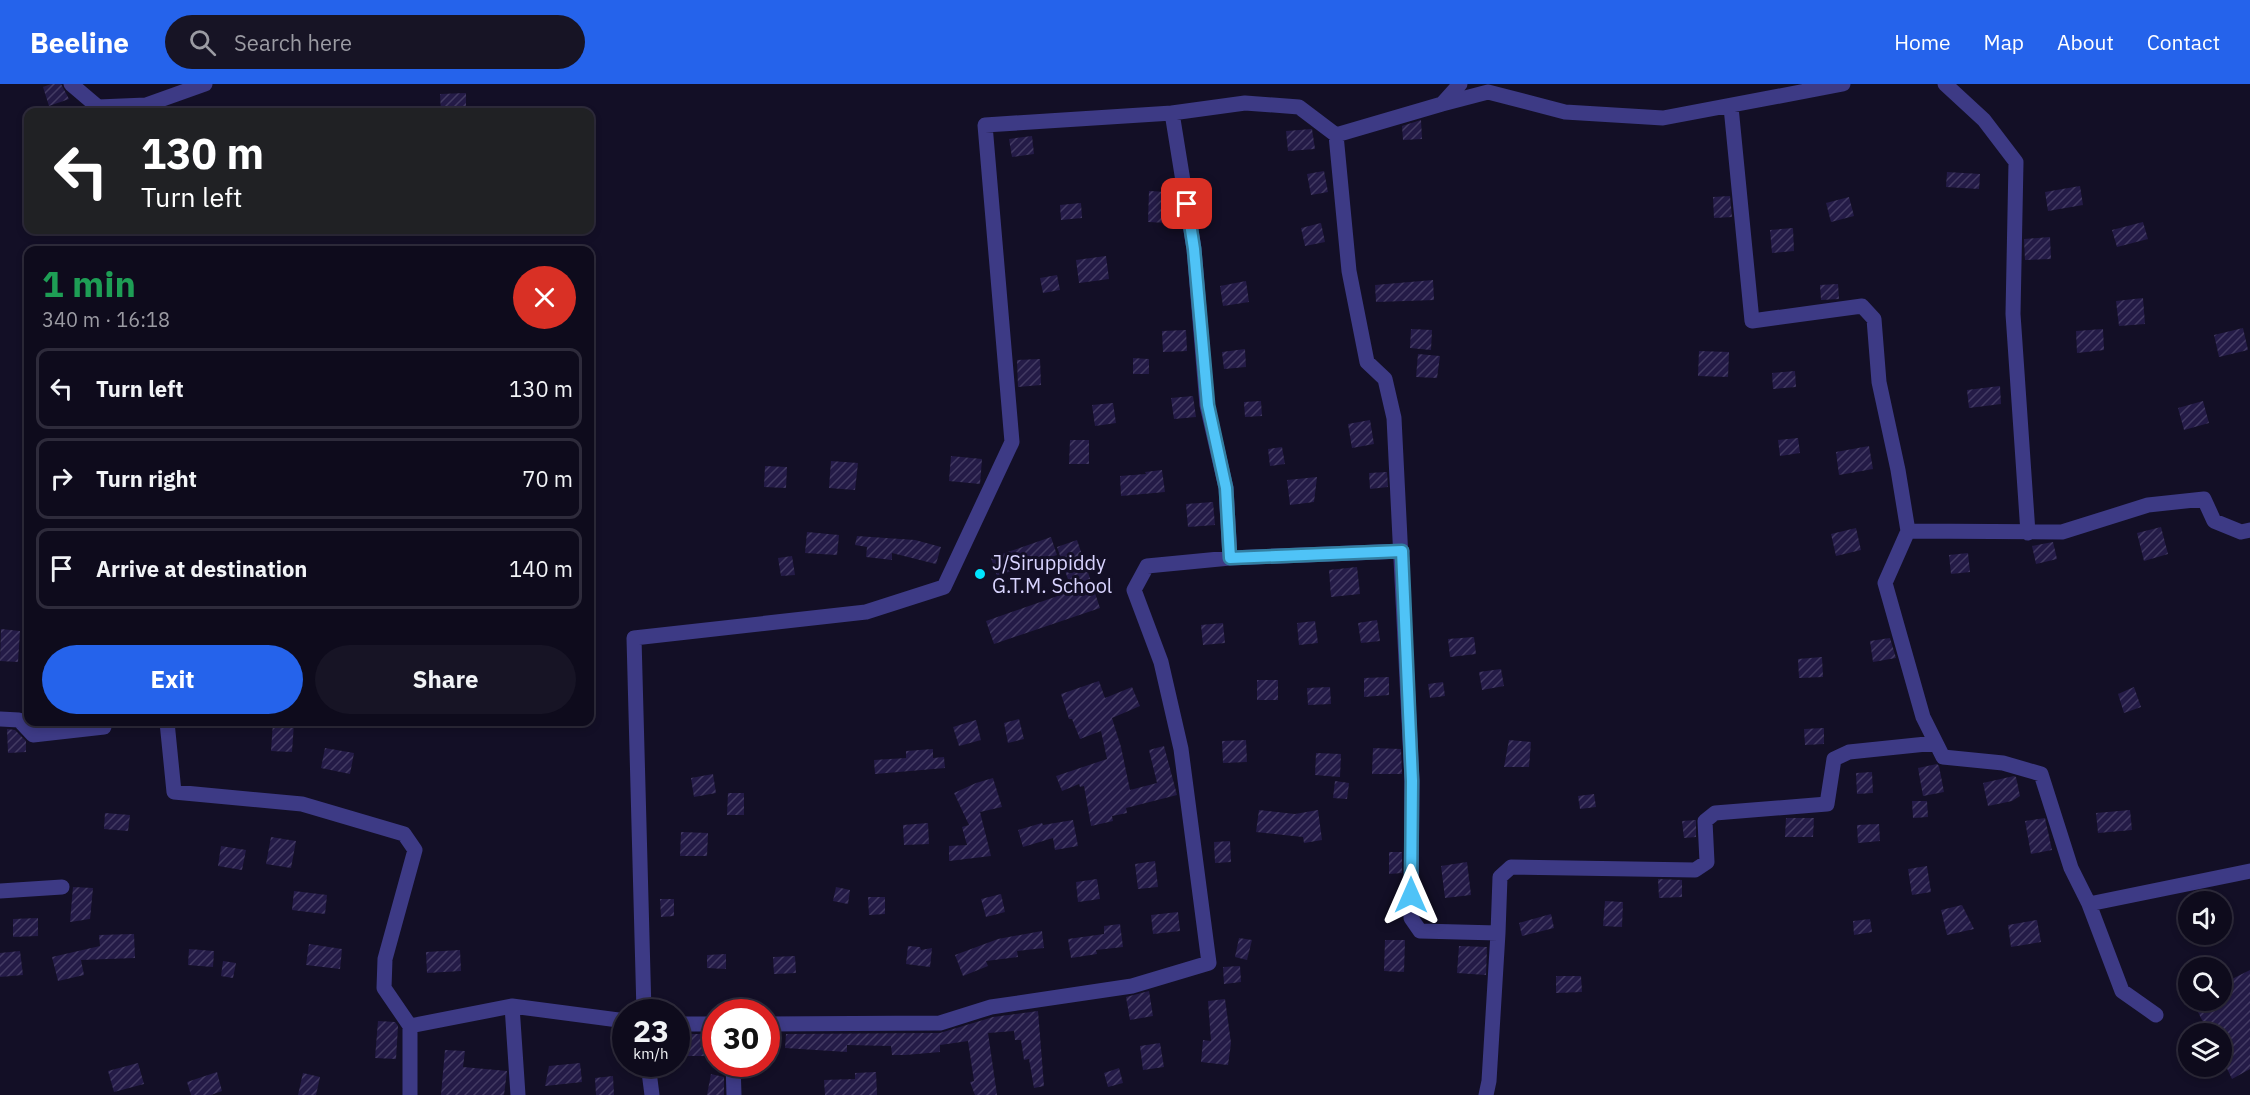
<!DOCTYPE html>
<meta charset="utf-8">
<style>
:root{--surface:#0e0b1c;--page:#171425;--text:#f1f3f6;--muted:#9b9ba3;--line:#2e2b3b;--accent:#2563eb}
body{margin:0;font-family:"IBM Plex Sans",sans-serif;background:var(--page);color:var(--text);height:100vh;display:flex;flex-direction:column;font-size:22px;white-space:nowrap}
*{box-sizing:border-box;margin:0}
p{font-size:20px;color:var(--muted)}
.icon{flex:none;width:33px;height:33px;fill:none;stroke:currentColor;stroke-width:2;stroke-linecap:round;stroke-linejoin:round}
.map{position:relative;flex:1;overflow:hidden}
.drawer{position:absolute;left:24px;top:162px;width:570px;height:480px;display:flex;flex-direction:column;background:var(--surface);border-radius:12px;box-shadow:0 3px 9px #0003,0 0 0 2px var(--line)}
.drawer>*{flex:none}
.hud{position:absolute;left:24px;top:24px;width:570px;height:126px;border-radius:12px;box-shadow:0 3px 9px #0003,0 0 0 2px var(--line);background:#202124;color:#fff;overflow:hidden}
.controls{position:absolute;left:2178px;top:807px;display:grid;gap:12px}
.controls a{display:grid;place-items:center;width:54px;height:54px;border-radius:50%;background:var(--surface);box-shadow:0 3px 9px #0003,0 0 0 2px var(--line);font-size:30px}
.speed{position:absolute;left:612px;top:915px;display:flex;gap:12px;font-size:30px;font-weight:700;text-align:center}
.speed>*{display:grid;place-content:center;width:78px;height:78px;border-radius:50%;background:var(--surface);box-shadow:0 3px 9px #0003,0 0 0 2px var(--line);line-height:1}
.speed small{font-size:15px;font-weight:400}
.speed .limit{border:9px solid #d22;background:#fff;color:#111}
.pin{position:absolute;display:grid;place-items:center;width:51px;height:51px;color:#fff;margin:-26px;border-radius:12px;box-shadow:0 3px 9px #0006}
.me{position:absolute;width:66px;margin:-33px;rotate:0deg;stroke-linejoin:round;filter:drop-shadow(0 0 4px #0008)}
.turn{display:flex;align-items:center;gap:21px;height:126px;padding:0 18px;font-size:27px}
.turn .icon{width:78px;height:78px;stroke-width:2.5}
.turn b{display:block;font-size:42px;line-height:51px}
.round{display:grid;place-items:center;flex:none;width:63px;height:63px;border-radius:32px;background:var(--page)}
.summary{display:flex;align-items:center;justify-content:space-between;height:102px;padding:0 18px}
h1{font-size:36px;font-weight:800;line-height:45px;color:#1e9e55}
.action{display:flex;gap:12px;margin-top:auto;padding:12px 18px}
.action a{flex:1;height:69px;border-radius:36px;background:var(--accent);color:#fff;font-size:24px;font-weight:800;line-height:69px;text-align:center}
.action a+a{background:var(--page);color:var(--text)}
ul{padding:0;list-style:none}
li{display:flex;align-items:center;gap:18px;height:81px;margin:0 12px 9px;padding:0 6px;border:3px solid var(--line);border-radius:12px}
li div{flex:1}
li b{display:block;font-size:22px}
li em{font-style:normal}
header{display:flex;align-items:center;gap:36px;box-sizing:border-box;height:84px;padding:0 30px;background:var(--accent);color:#fff}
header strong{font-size:28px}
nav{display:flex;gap:33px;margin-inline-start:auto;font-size:21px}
.search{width:420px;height:54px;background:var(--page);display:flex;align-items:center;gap:15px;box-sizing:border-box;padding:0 21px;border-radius:33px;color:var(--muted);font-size:22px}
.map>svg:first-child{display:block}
.building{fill:url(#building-hatch)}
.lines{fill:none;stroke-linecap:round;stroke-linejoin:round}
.street{stroke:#3d3a85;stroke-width:15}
.route-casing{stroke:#337fa1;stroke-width:15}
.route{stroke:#4fc3f7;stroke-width:10}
.poi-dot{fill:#00e5ff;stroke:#130f26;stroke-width:2}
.labels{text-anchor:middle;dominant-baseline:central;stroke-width:6;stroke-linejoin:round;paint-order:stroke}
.poi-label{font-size:20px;fill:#d9d4ff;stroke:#130f26;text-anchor:start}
</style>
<header>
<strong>Beeline</strong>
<div class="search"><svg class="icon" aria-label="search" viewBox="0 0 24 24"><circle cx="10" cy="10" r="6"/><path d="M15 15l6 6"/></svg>Search here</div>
<nav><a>Home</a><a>Map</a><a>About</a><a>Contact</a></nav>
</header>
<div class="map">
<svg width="2250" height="1011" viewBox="0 0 2250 1011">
<defs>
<pattern id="building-hatch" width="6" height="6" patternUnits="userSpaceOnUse" patternTransform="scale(1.5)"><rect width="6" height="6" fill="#241b47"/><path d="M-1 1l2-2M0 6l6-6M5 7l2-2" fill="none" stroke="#433b63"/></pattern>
</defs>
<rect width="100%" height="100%" fill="#130f26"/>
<!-- building -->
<path class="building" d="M51 0H61L69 15 49 22 43 3Z
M466 9V28H441L440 10Z
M1421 36 1422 55 1403 56 1402 42Z
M1312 45 1315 65 1288 67 1286 47Z
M1032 52 1034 70 1012 73 1009 55Z
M1324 87 1328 108 1311 111 1307 90Z
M1947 88 1980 90 1979 105 1946 103Z
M2080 102 2083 121 2048 127 2045 108Z
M1149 107 1168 108V139L1148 138Z
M1730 112 1732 133 1714 134 1713 113Z
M1849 113 1854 132 1831 138 1826 119Z
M1081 119 1082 134 1061 136 1060 121Z
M2143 138 2148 155 2117 163 2112 146Z
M1321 139 1325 158 1305 162 1301 144Z
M1793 144 1794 167 1772 169 1770 146Z
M2050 153 2051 175 2025 176 2024 155Z
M1106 172 1109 195 1079 199 1076 176Z
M1057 191 1060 206 1043 209 1040 194Z
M1433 196 1434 216 1376 218 1375 201Z
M1246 197 1249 218 1223 222 1220 202Z
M1838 200 1839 215 1821 216 1820 201Z
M2143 214 2145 240 2119 242 2116 217Z
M2243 244 2248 266 2219 273 2214 251Z
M1411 245 1432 246 1431 266 1410 264Z
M2103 245 2104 266 2077 269 2076 247Z
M1186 246 1187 267 1163 268 1162 247Z
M1245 265 1246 283 1224 285 1222 268Z
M1699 267 1729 268 1728 293 1698 292Z
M1418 270 1440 272 1437 294 1416 293Z
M1133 274 1149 275V290H1133Z
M1040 275 1041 301 1018 303 1017 276Z
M1795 287 1796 303 1773 305 1772 289Z
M2000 302 2001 320 1969 324 1967 306Z
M1193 312 1196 333 1174 335 1171 314Z
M1261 317 1262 332 1245 333 1244 318Z
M2203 317 2209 339 2184 346 2178 324Z
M1113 319 1116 339 1095 342 1092 321Z
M1370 336 1374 360 1352 364 1348 340Z
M1798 354 1800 369 1780 372 1778 356Z
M1070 356H1089V380H1069Z
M1869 362 1873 385 1839 391 1836 368Z
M1282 363 1285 380 1270 382 1268 365Z
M951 372 982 375 980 400 949 397Z
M831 377 858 379 855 406 829 404Z
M765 382 787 383 786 404 764 403Z
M1162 386 1165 408 1121 412 1120 392 1146 390 1145 388Z
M1387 388 1388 403 1370 405 1369 389Z
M1317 393 1314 418 1290 421 1287 396Z
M1213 418 1215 441 1188 443 1186 420Z
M2161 443 2168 470 2144 477 2137 449Z
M1856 444 1861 466 1836 472 1831 450Z
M807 448 839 451 837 471 805 469Z
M857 452 915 456 941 463 936 480 892 469V476L866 473 867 463 855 461Z
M1051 453 1057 471 997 492 991 474Z
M1077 456 1100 524 994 560 986 537 1072 507 1057 463Z
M2053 458 2057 475 2036 480 2032 462Z
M1968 469 1970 488 1951 490 1949 471Z
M792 472 795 491 781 492 778 474Z
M1357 483 1360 510 1331 513 1329 486Z
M1377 536 1380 557 1361 559 1358 539Z
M1315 537 1318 559 1299 561 1297 539Z
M1223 539 1225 559 1203 561 1201 541Z
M1 545 20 547 18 578 0 577Z
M1474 553 1476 570 1450 573 1448 555Z
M1890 554 1896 574 1873 578 1870 557Z
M1822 573 1823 593 1799 594 1798 575Z
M1501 585 1504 602 1482 606 1479 588Z
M1389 593V611L1364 613V594Z
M1257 596H1278V616H1257Z
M1099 597 1105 614 1132 603 1140 622 1112 634 1121 663 1130 706 1157 699 1149 666 1164 662 1177 711 1126 724 1127 729 1112 732 1113 737 1091 742 1084 702 1080 703 1079 700 1062 707 1056 692 1107 675 1101 647 1080 655 1072 635H1069L1061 610Z
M1443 598 1445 612 1430 614 1428 600Z
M1330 603 1331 620 1308 621 1307 604Z
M2134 603 2141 623 2124 629 2118 610Z
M1019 635 1024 655 1008 659 1004 639Z
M976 636 981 656 959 662 953 643Z
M273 638 294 639 292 668 271 667Z
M1824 644V660L1805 661 1804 645Z
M7 645 15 646 26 657V668L8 669Z
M1246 656 1247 678 1223 679 1222 657Z
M1509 656 1531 658 1529 683H1504Z
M325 664 354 669 350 690 321 684Z
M1373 664 1401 665 1402 690H1372Z
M933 665V674L944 673 945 684 875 690 874 676 906 674V667Z
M1316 669 1341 670 1340 693 1315 691Z
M1937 680 1939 682 1944 708 1923 712 1918 684Z
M1872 688 1873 709 1857 710 1856 689Z
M713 690 716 709 694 713 691 694Z
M2014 692 2016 693 2020 712 2012 717 1988 722 1983 699Z
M993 694 1002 723 980 728 991 772 949 777V762L967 761 962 743 969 741 954 709 976 699Z
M1335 697 1349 699 1347 715 1333 714Z
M728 709H744V731H727Z
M1594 710 1596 723 1580 725 1578 712Z
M1912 717H1927L1928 733 1913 734Z
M1259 726 1295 730 1318 726 1322 756 1304 759 1303 753 1256 748Z
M2130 726 2132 746 2098 749 2096 729Z
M105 729 130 731 128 747 104 745Z
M1786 734H1814L1813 753H1785Z
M2045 734 2052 766 2031 770 2025 737Z
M1073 736 1078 762 1055 766 1053 754 1023 763 1018 746 1042 739 1043 741Z
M1696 736V753L1684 754 1682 737Z
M928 739 929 760 904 761 903 741Z
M1879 740 1880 757 1858 759 1857 741Z
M681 748 708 749 707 772H680Z
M271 753 296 757 291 784 266 780Z
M1230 757 1231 778 1215 779 1214 758Z
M221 762 246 766 242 786 218 782Z
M1389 768H1402V789L1389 790Z
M1155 777 1158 803 1138 805 1135 780Z
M1467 778 1471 811 1445 814 1441 782Z
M1927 782 1931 808 1912 811 1908 785Z
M1097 795 1100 815 1078 818 1076 798Z
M1658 795 1682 796V813L1659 814Z
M73 803 93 804 90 835 70 838Z
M836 803 850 806 848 820 833 817Z
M294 807 327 811 325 830 292 826Z
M1001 810 1005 828 986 833 981 815Z
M868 813H885V830L869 831Z
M660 815H674V832L661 833Z
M1605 817 1623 818 1622 843 1603 842Z
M1962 821 1974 845 1947 851 1941 826Z
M1178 828 1180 847 1153 850 1151 831Z
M1551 830 1554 844 1522 852 1519 839Z
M38 834V852L13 853V835Z
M1870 835 1872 848 1854 851 1853 837Z
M2037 836 2041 858 2011 863 2008 841Z
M1120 840 1123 863 1096 866 1097 870 1071 874 1068 855 1104 850V842Z
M1042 847 1044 864 1017 867 1018 873 986 877 988 882 963 892 955 871 998 855Z
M134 850 135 874 81 876 84 891 58 897 52 873 100 862 99 851Z
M1239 854 1252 856 1247 876 1235 873Z
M1385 856H1405L1404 888 1384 887Z
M309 860 342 865 340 885 306 881Z
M908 862 920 863 921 866 932 864 930 883 906 880Z
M1459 862 1487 863 1486 891 1457 889Z
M189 865 214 867 213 883 188 881Z
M460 866 461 887 427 889 426 868Z
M20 867 23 891 0 893V869Z
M726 870V885L707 884V871Z
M795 872 796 889 774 890 773 873Z
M223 877 236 879 233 894 221 892Z
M1240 882 1241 898 1224 900 1223 883Z
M2250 886V985L2232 995 2222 974V950H2209L2192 916H2222V900Z
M1556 892H1581L1582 908 1556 909Z
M1149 907 1153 932 1130 936 1126 913Z
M1225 915 1231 959 1228 981 1201 978 1203 956 1211 957 1208 917Z
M1038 927 1044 1002 1034 1004 1029 975 1024 976 1021 956H1015L1014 947 988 949 997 1011H975L970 998 974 997 968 957 940 961V968L905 971H892L891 962 847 961V968L785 964 786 950 940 949 993 933Z
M378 937 395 938 398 942 396 975 375 974Z
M686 950H711L710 972H686Z
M1160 959 1164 983 1143 986 1140 962Z
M445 966 465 967 463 983 507 987 504 1011H441Z
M138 979 144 1000 114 1008 108 987Z
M580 979 582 998 545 1002 549 982Z
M1119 984 1123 999 1108 1003 1104 989Z
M217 988 222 1007 211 1011H191L187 998Z
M876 988 877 1011H825L824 996 855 995V989Z
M303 989 320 993 316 1011H298Z
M711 990 724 993V1011H707Z
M613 992 614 1011H596L595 994Z"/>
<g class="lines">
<!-- street -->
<path class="street" d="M71 0 98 23 146 21 205 0
M1945 0 1984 36 2016 78 2013 230 2028 449
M1442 20 1488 8 1565 28 1663 34 1843 0
M1731 23 1752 237 1862 222 1874 235 1879 298 1898 386 1908 447
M1172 29 1194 165 1207 321 1226 404 1230 474
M1336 51 1349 187 1367 278 1385 295 1394 334 1412 697 1411 834 1420 847 1498 849 1489 997 1486 1011
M0 635 19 636 33 651 104 643 103 638
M167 638 174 708 302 720 404 750 415 766 385 875 384 904 410 942
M0 807 62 803
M2089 820 2250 787
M1498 849 1500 793 1511 783 1695 786 1707 778 1705 737 1715 729 1827 720 1834 675 1849 668 1936 659
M512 922 518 1011
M644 928 634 554 866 528 944 503 1012 358 985 41 1172 29 1245 19 1299 23 1336 51 1442 20 1460 0
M2156 931 2122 907 2089 820 2071 784 2041 690 2003 679 1943 673 1923 633 1885 499 1908 447 2062 448 2148 421 2204 415 2214 437 2241 448 2250 446
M676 940H716
M766 940 940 939 991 923 1132 902 1209 879 1181 665 1161 578 1134 506 1147 482 1230 474 1402 467
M648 980 652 1011
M733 980 734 1011
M410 1011V942L512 922 626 937"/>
</g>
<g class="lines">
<!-- route casing -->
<g class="route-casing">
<path id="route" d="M1187 120 1194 165 1208 321 1226 404 1230 474 1402 467 1412 697 1411 811"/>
</g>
<!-- route -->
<use href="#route" class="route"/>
</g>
<!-- markers -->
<circle class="poi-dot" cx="980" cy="490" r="6"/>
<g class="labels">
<!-- poi labels -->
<g class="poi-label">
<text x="992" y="478">J/Siruppiddy<tspan x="992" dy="23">G.T.M. School</tspan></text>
</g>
</g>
</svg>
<div class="controls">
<a><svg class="icon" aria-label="sound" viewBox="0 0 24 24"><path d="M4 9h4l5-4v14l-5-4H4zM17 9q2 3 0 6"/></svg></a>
<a><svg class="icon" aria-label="search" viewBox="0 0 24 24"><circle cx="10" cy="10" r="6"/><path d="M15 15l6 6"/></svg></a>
<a><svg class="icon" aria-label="layers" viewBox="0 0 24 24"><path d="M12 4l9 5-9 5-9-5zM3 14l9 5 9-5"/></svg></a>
</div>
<div class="speed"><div>23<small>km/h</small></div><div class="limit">30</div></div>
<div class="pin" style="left:1187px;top:120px;background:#d93025"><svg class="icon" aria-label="arrive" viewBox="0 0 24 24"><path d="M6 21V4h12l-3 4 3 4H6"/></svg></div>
<svg class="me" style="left:1411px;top:811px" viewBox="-20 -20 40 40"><path d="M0-17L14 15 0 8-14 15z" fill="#4fc3f7" stroke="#fff" stroke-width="4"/></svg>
<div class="hud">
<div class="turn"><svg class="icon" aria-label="left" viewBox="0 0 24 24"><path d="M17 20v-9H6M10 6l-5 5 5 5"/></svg><div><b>130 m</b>Turn left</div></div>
</div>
<section class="drawer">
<div class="summary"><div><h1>1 min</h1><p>340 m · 16:18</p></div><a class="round" style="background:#d93025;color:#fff"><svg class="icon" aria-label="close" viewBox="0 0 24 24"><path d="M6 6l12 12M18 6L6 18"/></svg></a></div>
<ul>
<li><svg class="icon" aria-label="left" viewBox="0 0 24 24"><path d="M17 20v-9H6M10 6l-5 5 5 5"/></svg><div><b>Turn left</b></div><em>130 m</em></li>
<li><svg class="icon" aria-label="right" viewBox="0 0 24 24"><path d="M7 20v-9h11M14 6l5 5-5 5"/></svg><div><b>Turn right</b></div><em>70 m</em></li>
<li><svg class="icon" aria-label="arrive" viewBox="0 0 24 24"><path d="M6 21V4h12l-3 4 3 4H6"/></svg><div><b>Arrive at destination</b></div><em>140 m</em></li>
</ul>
<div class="action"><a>Exit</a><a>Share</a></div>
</section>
</div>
